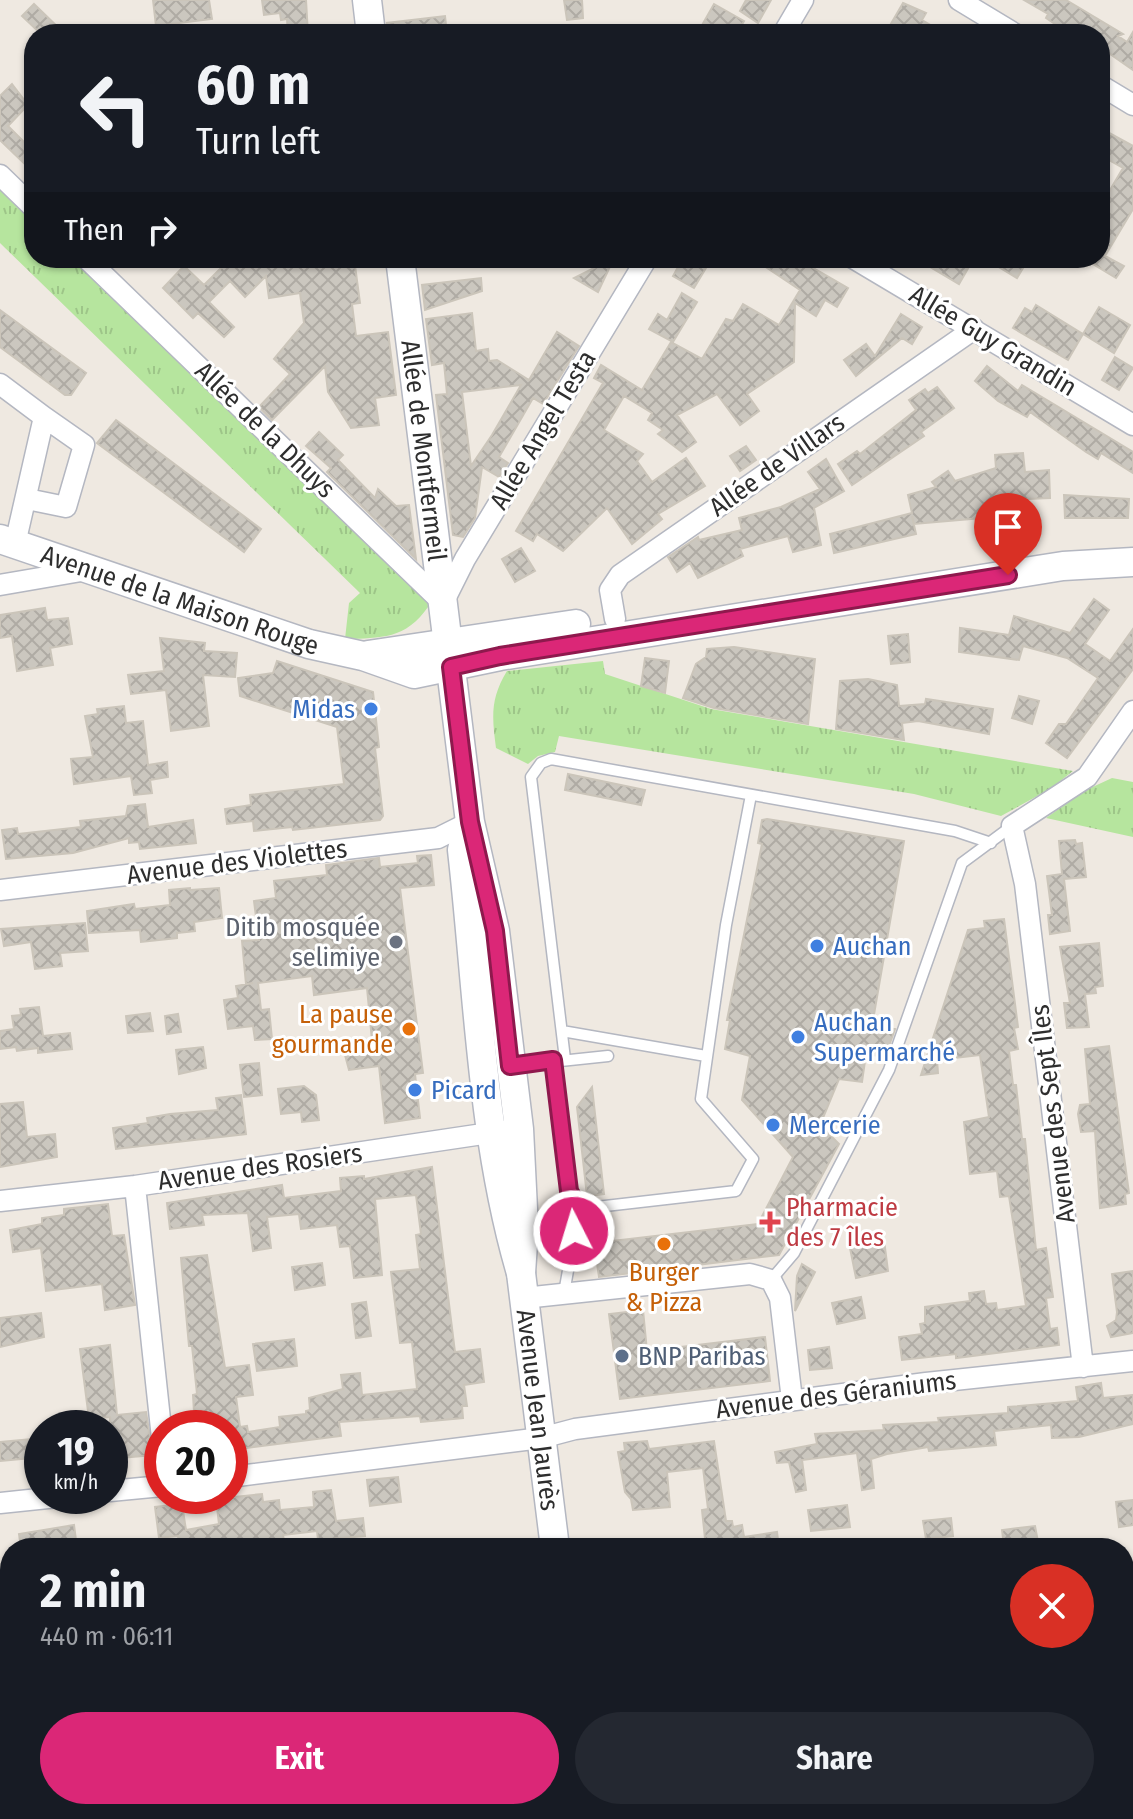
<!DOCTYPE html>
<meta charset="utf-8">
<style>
:root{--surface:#171b24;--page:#242831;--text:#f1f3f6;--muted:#9ea1a6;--accent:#db2777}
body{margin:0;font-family:"Fira Sans Condensed",sans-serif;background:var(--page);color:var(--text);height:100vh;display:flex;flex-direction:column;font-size:30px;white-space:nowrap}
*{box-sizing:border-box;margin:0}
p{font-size:26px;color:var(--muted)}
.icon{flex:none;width:44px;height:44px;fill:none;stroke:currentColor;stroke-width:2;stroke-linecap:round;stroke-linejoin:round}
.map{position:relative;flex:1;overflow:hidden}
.details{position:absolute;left:0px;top:1538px;width:1134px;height:282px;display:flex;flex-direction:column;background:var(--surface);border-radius:32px 32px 0 0;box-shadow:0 2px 6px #0004}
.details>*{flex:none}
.top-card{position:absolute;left:24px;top:24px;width:1086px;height:244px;border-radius:32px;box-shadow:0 2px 6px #0004;background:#171b24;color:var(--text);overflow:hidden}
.speed{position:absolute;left:24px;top:1410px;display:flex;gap:16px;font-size:40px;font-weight:700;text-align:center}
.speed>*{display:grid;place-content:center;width:104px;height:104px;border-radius:50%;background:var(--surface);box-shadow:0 2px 6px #0004;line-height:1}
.speed small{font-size:20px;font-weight:400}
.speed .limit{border:12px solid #d22;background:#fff;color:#111}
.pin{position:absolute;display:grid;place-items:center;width:68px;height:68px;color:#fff;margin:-82px -34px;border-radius:50% 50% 50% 0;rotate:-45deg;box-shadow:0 0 8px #0007}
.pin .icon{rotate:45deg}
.me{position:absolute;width:88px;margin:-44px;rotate:355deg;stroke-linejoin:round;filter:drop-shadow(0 0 6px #0008)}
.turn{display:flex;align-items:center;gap:28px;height:168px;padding:0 40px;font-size:36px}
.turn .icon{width:104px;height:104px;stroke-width:2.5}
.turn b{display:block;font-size:56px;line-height:68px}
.then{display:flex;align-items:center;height:76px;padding:0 40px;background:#0003;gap:16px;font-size:30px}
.round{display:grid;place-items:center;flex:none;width:84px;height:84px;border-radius:42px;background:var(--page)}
.headline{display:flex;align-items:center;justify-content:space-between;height:136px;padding:0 40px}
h1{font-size:48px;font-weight:700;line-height:60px}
.primary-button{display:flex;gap:16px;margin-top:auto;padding:16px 40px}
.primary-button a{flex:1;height:92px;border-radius:48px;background:var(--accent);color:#fff;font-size:32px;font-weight:700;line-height:92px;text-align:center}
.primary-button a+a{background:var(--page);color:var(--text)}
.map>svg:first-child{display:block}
.grass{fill:url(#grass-tufts)}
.building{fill:url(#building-cross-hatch);stroke:#cbc5ba;stroke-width:2;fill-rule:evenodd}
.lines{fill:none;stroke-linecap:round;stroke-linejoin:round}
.lane-casing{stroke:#b4b7c1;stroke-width:13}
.street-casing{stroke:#b4b7c1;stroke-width:23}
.secondary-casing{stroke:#b4b7c1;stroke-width:31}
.lane{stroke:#fff;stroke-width:10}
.street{stroke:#fff;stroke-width:20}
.secondary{stroke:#fff;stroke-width:28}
.route-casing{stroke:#8e194d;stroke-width:20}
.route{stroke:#db2777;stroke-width:14}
.shop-dot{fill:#3f7fe0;stroke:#fff;stroke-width:3}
.worship-dot{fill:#6b7280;stroke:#fff;stroke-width:3}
.food-dot{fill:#e8710a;stroke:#fff;stroke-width:3}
.health-dot{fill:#e0444e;stroke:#fff;stroke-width:3}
.service-dot{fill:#5c6f8a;stroke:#fff;stroke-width:3}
.labels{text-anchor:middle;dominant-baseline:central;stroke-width:6;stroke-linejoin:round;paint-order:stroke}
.street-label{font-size:26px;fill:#2e2e2e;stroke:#fff}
.shop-label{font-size:26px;fill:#366cbe;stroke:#fff;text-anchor:start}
.worship-label{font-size:26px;fill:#5b616d;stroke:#fff;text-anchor:end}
.food-label{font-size:26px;fill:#c56008;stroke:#fff;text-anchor:end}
.health-label{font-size:26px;fill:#be3a42;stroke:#fff;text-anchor:start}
.service-label{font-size:26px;fill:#4e5e75;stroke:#fff;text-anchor:start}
</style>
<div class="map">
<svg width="1133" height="1819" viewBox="0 0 1133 1819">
<defs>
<pattern id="grass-tufts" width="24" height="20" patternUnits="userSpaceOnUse" patternTransform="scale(2)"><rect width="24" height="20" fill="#b6e59e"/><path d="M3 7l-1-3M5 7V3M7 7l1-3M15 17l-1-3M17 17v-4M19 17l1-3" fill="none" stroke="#9dc588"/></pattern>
<pattern id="building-cross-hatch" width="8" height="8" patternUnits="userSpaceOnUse" patternTransform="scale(2)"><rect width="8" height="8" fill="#cbc7bf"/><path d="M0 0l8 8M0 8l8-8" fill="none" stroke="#afaba4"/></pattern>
</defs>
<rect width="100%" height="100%" fill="#efe9e1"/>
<!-- grass -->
<path class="grass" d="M0 175 34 208V258H86L426 585 428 607C406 639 381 638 345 639L349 603 360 593 0 243Z
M603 661 605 674 711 709 1073 771 1050 789 1001 816 914 794 559 736 555 752 538 756 528 764 496 748C492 717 490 699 507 671Z
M1112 778 1133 782V837L1046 818 1084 791Z"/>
<!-- building -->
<path class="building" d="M153 0H209L212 19 156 26Z
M262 0H306L308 34H288L287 19 281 20 280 13 264 15Z
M564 0H582L583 18 567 20Z
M746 0H771L758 23 740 11Z
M1024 0H1066L1123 34 1118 36 1127 42 1133 32V70L1100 47V34H1076L1061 28 1046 18 1048 14Z
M903 3 926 13 922 20 946 34H885Z
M34 4 65 34H41L22 16Z
M714 4 744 21 736 34H697Z
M445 16 447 34H388L387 23Z
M12 84 28 105 8 126 34 152V173L0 140V96Z
M1100 128 1133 146V209L1105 256 1124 266 1116 278 1093 264 1100 258V207L1123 168 1100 155Z
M231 258H354L360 303 352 304 356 336 388 332 396 395 375 398 379 425 351 428 328 392 325 366 272 420 259 407 290 374 274 359 304 323 300 293 269 298 266 276 245 297 230 281 209 302 234 327 224 337 198 313 193 318 163 288 184 266 204 285Z
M614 258 598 292 574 278Z
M683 258H712L694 288 673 276Z
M752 258H796L848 288 837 307 825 300 816 316 795 303 794 362 747 394 759 411 740 425 717 394 677 415 696 442 682 452 658 434 663 430 648 420 652 413 624 396 604 430 643 454 637 461 652 482 686 458 705 486 658 514 662 519 632 544 607 508 563 551 537 534 533 541 516 531 603 383 594 378 601 365 642 390 671 342 702 359 726 319 733 321 743 304 779 325 800 290Z
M915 258H974L959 284Z
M984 258H1029L1017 278Z
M481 278 482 291 425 310 422 285Z
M682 293 697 302 673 342 649 329 658 314 667 320Z
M1036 305 1083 334 1099 307 1130 325 1114 353 1083 334 1068 360 1013 328 1025 308 1032 312Z
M0 310 86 373 71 395H65L0 347Z
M472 313 476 351 488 349 489 361 497 360 529 380 557 332 579 346 543 404 533 398 499 457 508 463 499 477 482 467 475 518 463 537 453 535 436 395 447 394 444 363 432 365 426 319ZM521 385 492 435 471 466 462 392Z
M901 314 922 327 912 344 902 338 856 376 844 360 866 344 875 356Z
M1115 357 1133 368 1119 390 1102 380Z
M987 366 1018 391 1022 385 1133 452V473L1101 453 1098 459 1086 452 1030 412 1027 417 998 401 975 381Z
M937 387 954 408 921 432 924 436 852 485 838 464 857 451 860 454 916 410 909 400 925 389 928 393Z
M116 420 261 529 244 552 97 443Z
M319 432 343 455 338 460 375 498 378 489 396 506 409 505 416 559 327 472 331 468 306 446Z
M746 446 756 460 740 471 730 456Z
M1023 453 1025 472 1049 470 1050 498 1027 499 1028 514 914 524 912 516 916 534 834 553 830 534 912 513 908 495 936 487 932 482 948 471 955 481 996 468 995 455Z
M826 459 844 491 814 508 821 545 793 552 788 536 740 549 743 556 698 578 690 563 677 572 668 557 698 537 699 540 742 530 739 518 781 507 820 489 808 472Z
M1064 495 1129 499 1128 518H1065Z
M521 548 535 571 515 582 502 559Z
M1094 599 1109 610 1085 644 1110 661 1133 629V669L1067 758 1046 743 1059 724H1066L1098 678 1067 658 1023 646 1019 660 959 652 960 628 1009 635 1014 616 1070 633Z
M45 608 47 620 68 618 72 644 50 648 53 665 17 671 12 636 0 638V615Z
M908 634 910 662 891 664 888 636Z
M160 638 205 643 204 651 237 653 235 677 203 675 209 726 171 731 166 690 131 694 128 675 164 671Z
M734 647 815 659 808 724 714 708 683 698 696 664 706 657 707 649Z
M645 658 669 661 665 693 641 686Z
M277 661 373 692 379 747 375 748 383 816 380 820 293 830 292 827 254 831 253 821 227 824 225 809 251 805 250 795 344 784 337 727 240 696 238 678 273 673Z
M868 679 897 685 899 706 925 704 926 699 993 709 989 734 918 721 902 723 904 740 836 729 840 681Z
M1019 696 1039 701 1032 724 1012 718Z
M124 706 126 723 143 721 148 765 167 762 168 777 150 780 152 793 134 795 131 776 74 784 71 759 93 757 85 716 98 714 97 709Z
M568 774 645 790 641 805 565 790Z
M145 804 148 827 193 820 196 843 140 849 139 842 129 843V838L73 853 6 859 2 830 17 828 18 834 81 827 80 821 126 816 128 806Z
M767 819 904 841 872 1026 895 1029 885 1057 866 1054 862 1082 839 1079 820 1125 839 1144 779 1255 599 1277 594 1243 758 1224 793 1157 742 1100 750 1056 725 1049 730 1020H727L762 844 758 843 762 820Z
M1075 840 1076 844 1082 843 1086 877 1064 879 1070 931 1050 934 1048 915H1052L1047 876 1062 874 1059 841Z
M431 855 434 885 400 888 423 1073 415 1074 420 1118 385 1123 379 1066 349 1070 345 1055 373 1051 367 988 314 995 312 976 258 983 261 1010 269 1009 272 1039 255 1040 253 1026 228 1029 224 1000 238 998 236 986 253 983 246 984 242 941 259 940 254 901 276 898 274 881 327 875 326 865 379 858 380 867 418 863 417 856Z
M190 888V890L219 888 222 918 194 922 195 931 177 933V938L141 942 140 930 89 933 87 911 134 904 135 909 170 905 169 890Z
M1004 919 1018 1027 1014 1028 1018 1049 1009 1051 1013 1085H1016L1022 1139H1025L1036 1250 1046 1248 1053 1297 1046 1298 1050 1329 1057 1328 1059 1345 956 1358V1354L902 1360 899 1337 922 1334 920 1324 925 1323V1307L970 1301 969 1293 984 1291 986 1304 996 1303 997 1310 1026 1306 1009 1196 1000 1197 997 1171 970 1174 964 1122 989 1117 980 1055 937 1060 938 1073 921 1075 968 930 985 928 984 921Z
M85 923 88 951 60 953 62 966 35 969 31 942 4 946 1 929Z
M1099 943 1103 986 1095 987 1096 993 1085 994 1089 1027 1067 1028 1064 1003H1070L1060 947Z
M39 1007 43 1036 70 1033 72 1049 38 1053V1048L17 1051 16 1047 0 1049V1031L14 1029 12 1016 21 1015 20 1009Z
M150 1013 153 1031 128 1033 126 1016Z
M178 1014 181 1032 167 1034 165 1016Z
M1109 1046 1129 1193 1125 1194 1126 1204 1100 1208 1095 1131 1081 1132 1078 1114 1080 1105 1090 1104 1085 1049Z
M203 1047 206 1068 179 1074 176 1050Z
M259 1063 262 1095 244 1097 240 1065Z
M304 1086 316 1095 319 1120 302 1122 301 1112 281 1114 278 1089Z
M592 1087 604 1194 587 1196 577 1107Z
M241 1095 246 1134 116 1149 113 1128 148 1123 147 1118 170 1114 218 1110 216 1098Z
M23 1102 27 1137 55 1134 57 1157 0 1167V1104Z
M432 1167 455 1352 480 1349 484 1382 464 1385 467 1406H462L463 1418 421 1422 420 1416 339 1422 341 1436 230 1450V1429L235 1428H190L188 1412H194L193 1395 197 1394 192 1346H189L181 1258 207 1255 225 1368 249 1365 253 1395 236 1397 240 1427 247 1426 248 1432 280 1427 279 1417 306 1414V1411L310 1410 309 1398 343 1389 341 1375 360 1373 362 1395 417 1389 412 1342 400 1343 391 1272 420 1269 416 1235 421 1234 416 1195 375 1199 382 1275 354 1278 350 1246 340 1247 337 1225 301 1229 299 1214 267 1217 271 1248 253 1251 248 1213 202 1215 204 1225 170 1229 167 1203 282 1185 284 1198 341 1191 340 1178 364 1176V1179Z
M108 1204 112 1236 124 1235 135 1305 105 1310 102 1284 46 1291 41 1248 13 1252 10 1230 42 1224V1218L64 1215V1209Z
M884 1240 888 1271 856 1278 849 1243Z
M322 1263 325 1285 295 1290 292 1267Z
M802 1264 815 1272 795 1311 797 1276Z
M1133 1271V1333L1111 1337 1107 1326 1116 1320 1117 1312 1112 1274Z
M861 1297 865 1318 837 1324 832 1303Z
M366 1302 371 1336 356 1338 352 1304Z
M643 1310 647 1351 765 1337 770 1381 620 1399 609 1314Z
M41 1313 44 1337 0 1347V1318Z
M294 1339 297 1366 257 1371 253 1344Z
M110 1345 117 1415 146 1412 153 1455 110 1459V1417L89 1419 80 1349Z
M829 1347 832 1368 810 1370 808 1350Z
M1101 1383 1103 1398 1133 1395V1424L1079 1437 1052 1438 1051 1425 994 1431 996 1445 929 1451 928 1447 887 1454 871 1459 874 1488 862 1490 857 1453 802 1460 806 1490 796 1492 789 1462 777 1463 775 1452 817 1444 815 1434 884 1430 883 1425 939 1422 938 1418 1008 1413V1407L1078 1401 1076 1387Z
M42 1438V1457L0 1461V1442Z
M647 1441 649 1449 714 1441 726 1521H732L733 1527 742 1525 744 1537 777 1532 779 1548H706L702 1510 708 1509 703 1468 667 1472 670 1507 633 1510 631 1499 625 1492 618 1452 625 1451 624 1443Z
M398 1477 401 1502 370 1506 367 1480Z
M331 1490 336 1521 363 1518 365 1536 318 1540 317 1531 283 1535 285 1548H194L193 1544 179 1545 178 1536 159 1538 155 1507 182 1504 186 1530 219 1524 216 1499 262 1494 263 1502 279 1500 280 1510 314 1507 313 1492Z
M1133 1500V1525L1119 1527 1116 1502Z
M847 1505 850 1527 811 1531 808 1510Z
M951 1518 953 1536 926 1539 923 1521Z
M74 1525 77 1548H21L19 1534Z
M1035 1526 1038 1542 1004 1546 1002 1530Z"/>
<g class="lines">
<!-- lane casing -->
<g class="lane-casing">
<path id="lane" d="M562 1031 706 1056
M565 1059 531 777 541 763 551 759 955 831 991 843
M553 1060 569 1191 579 1209 564 1293
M513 1066 608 1056
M579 1209 736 1191 753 1159 701 1099 726 925 751 795
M771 1280 794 1253 889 1070 962 863 1012 826"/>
</g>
<!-- street casing -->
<g class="street-casing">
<path id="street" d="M959 0 1015 34
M783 34 803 0
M1100 85 1133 105
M0 175 34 208
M86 258 443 603 465 559 647 258
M853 258 1133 425
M0 384 44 417 15 544
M27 499 66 507 84 445 44 417
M0 585 87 570
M615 619 610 590 620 575 974 329
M0 890 438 838 470 822
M135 1186 162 1438
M0 1201 135 1186 503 1131
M524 1298 750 1274 771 1280 780 1298 792 1400
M1083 1367 1025 884 1012 826 1087 777 1133 711
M230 1477 541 1438 575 1429 926 1383 1133 1361
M110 1491 162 1486
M0 1503 67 1496
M1124 1666 1133 1665"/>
</g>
<!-- secondary casing -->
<g class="secondary-casing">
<g id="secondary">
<path d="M367 0 371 34"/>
<path id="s1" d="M400 258 470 822 495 931 519 1129 524 1229 521 1273"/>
<path id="s2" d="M0 539 309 644 363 656 414 674 500 656 1063 566 1133 562"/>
<path d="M368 655 576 624"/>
<path id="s3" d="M464 842 462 850C478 990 481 1137 521 1273L555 1548"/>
<path d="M586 1810 587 1819"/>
<path d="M0 1816 8 1819"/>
</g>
</g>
<!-- lane -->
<use href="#lane" class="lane"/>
<!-- street -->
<use href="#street" class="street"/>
<!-- secondary -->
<use href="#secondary" class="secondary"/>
</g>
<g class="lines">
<!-- route casing -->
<g class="route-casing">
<path id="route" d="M574 1231 579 1209 569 1191 553 1060 510 1066 495 931 470 822 451 667 500 656 1008 575"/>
</g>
<!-- route -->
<use href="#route" class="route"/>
</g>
<!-- markers -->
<g class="shop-dot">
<circle cx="371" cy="709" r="8"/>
<circle cx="817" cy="946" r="8"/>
<circle cx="798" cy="1037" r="8"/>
<circle cx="415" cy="1090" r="8"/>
<circle cx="773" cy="1125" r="8"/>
</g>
<circle class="worship-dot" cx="396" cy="942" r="8"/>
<g class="food-dot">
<circle cx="409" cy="1029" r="8"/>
<circle cx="664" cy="1244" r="8"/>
</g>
<path class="health-dot" d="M766 1210h8v8h8v8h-8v8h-8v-8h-8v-8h8z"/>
<circle class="service-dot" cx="622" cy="1356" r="8"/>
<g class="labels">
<!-- street labels -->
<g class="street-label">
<text transform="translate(993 341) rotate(31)">Allée Guy Grandin</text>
<text transform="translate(265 430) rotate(44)">Allée de la Dhuys</text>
<text transform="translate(543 430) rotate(-59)">Allée Angel Testa</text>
<text stroke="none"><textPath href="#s1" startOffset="194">Allée de Montfermeil</textPath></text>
<text transform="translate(777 465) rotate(-35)">Allée de Villars</text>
<text stroke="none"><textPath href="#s2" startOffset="190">Avenue de la Maison Rouge</textPath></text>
<text transform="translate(237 862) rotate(-7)">Avenue des Violettes</text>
<text transform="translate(1053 1114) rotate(-97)">Avenue des Sept Îles</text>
<text transform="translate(260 1167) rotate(-8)">Avenue des Rosiers</text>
<text transform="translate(836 1395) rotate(-7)">Avenue des Géraniums</text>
<text stroke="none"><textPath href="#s3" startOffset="574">Avenue Jean Jaurès</textPath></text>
</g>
<!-- shop labels -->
<g class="shop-label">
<text x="355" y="709" text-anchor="end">Midas</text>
<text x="833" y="946">Auchan</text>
<text x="814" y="1022">Auchan<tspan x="814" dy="30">Supermarché</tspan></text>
<text x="431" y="1090">Picard</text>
<text x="789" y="1125">Mercerie</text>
</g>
<!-- worship labels -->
<g class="worship-label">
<text x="380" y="927">Ditib mosquée<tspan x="380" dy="30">selimiye</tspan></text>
</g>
<!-- food labels -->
<g class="food-label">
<text x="393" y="1014">La pause<tspan x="393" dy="30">gourmande</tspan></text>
<text x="664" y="1272" text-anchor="middle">Burger<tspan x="664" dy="30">&amp; Pizza</tspan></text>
</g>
<!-- health labels -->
<g class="health-label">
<text x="786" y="1207">Pharmacie<tspan x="786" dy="30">des 7 îles</tspan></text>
</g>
<!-- service labels -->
<g class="service-label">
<text x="638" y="1356">BNP Paribas</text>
</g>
</g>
</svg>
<div class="speed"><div>19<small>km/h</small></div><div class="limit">20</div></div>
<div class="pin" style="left:1008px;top:575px;background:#d93025"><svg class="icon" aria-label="arrive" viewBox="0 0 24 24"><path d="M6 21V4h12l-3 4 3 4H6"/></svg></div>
<svg class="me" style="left:574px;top:1231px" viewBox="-20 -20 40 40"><circle r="17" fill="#db2777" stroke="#fff" stroke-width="3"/><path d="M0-11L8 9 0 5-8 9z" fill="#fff"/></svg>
<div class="top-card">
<div class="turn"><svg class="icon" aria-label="left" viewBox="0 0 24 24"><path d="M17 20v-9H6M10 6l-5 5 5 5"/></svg><div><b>60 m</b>Turn left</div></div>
<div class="then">Then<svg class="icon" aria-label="right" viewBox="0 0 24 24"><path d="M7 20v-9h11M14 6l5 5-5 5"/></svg></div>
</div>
<section class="details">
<div class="headline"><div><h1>2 min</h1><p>440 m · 06:11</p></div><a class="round" style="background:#d93025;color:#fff"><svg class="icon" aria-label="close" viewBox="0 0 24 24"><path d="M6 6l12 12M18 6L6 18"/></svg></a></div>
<div class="primary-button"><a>Exit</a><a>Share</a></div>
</section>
</div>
